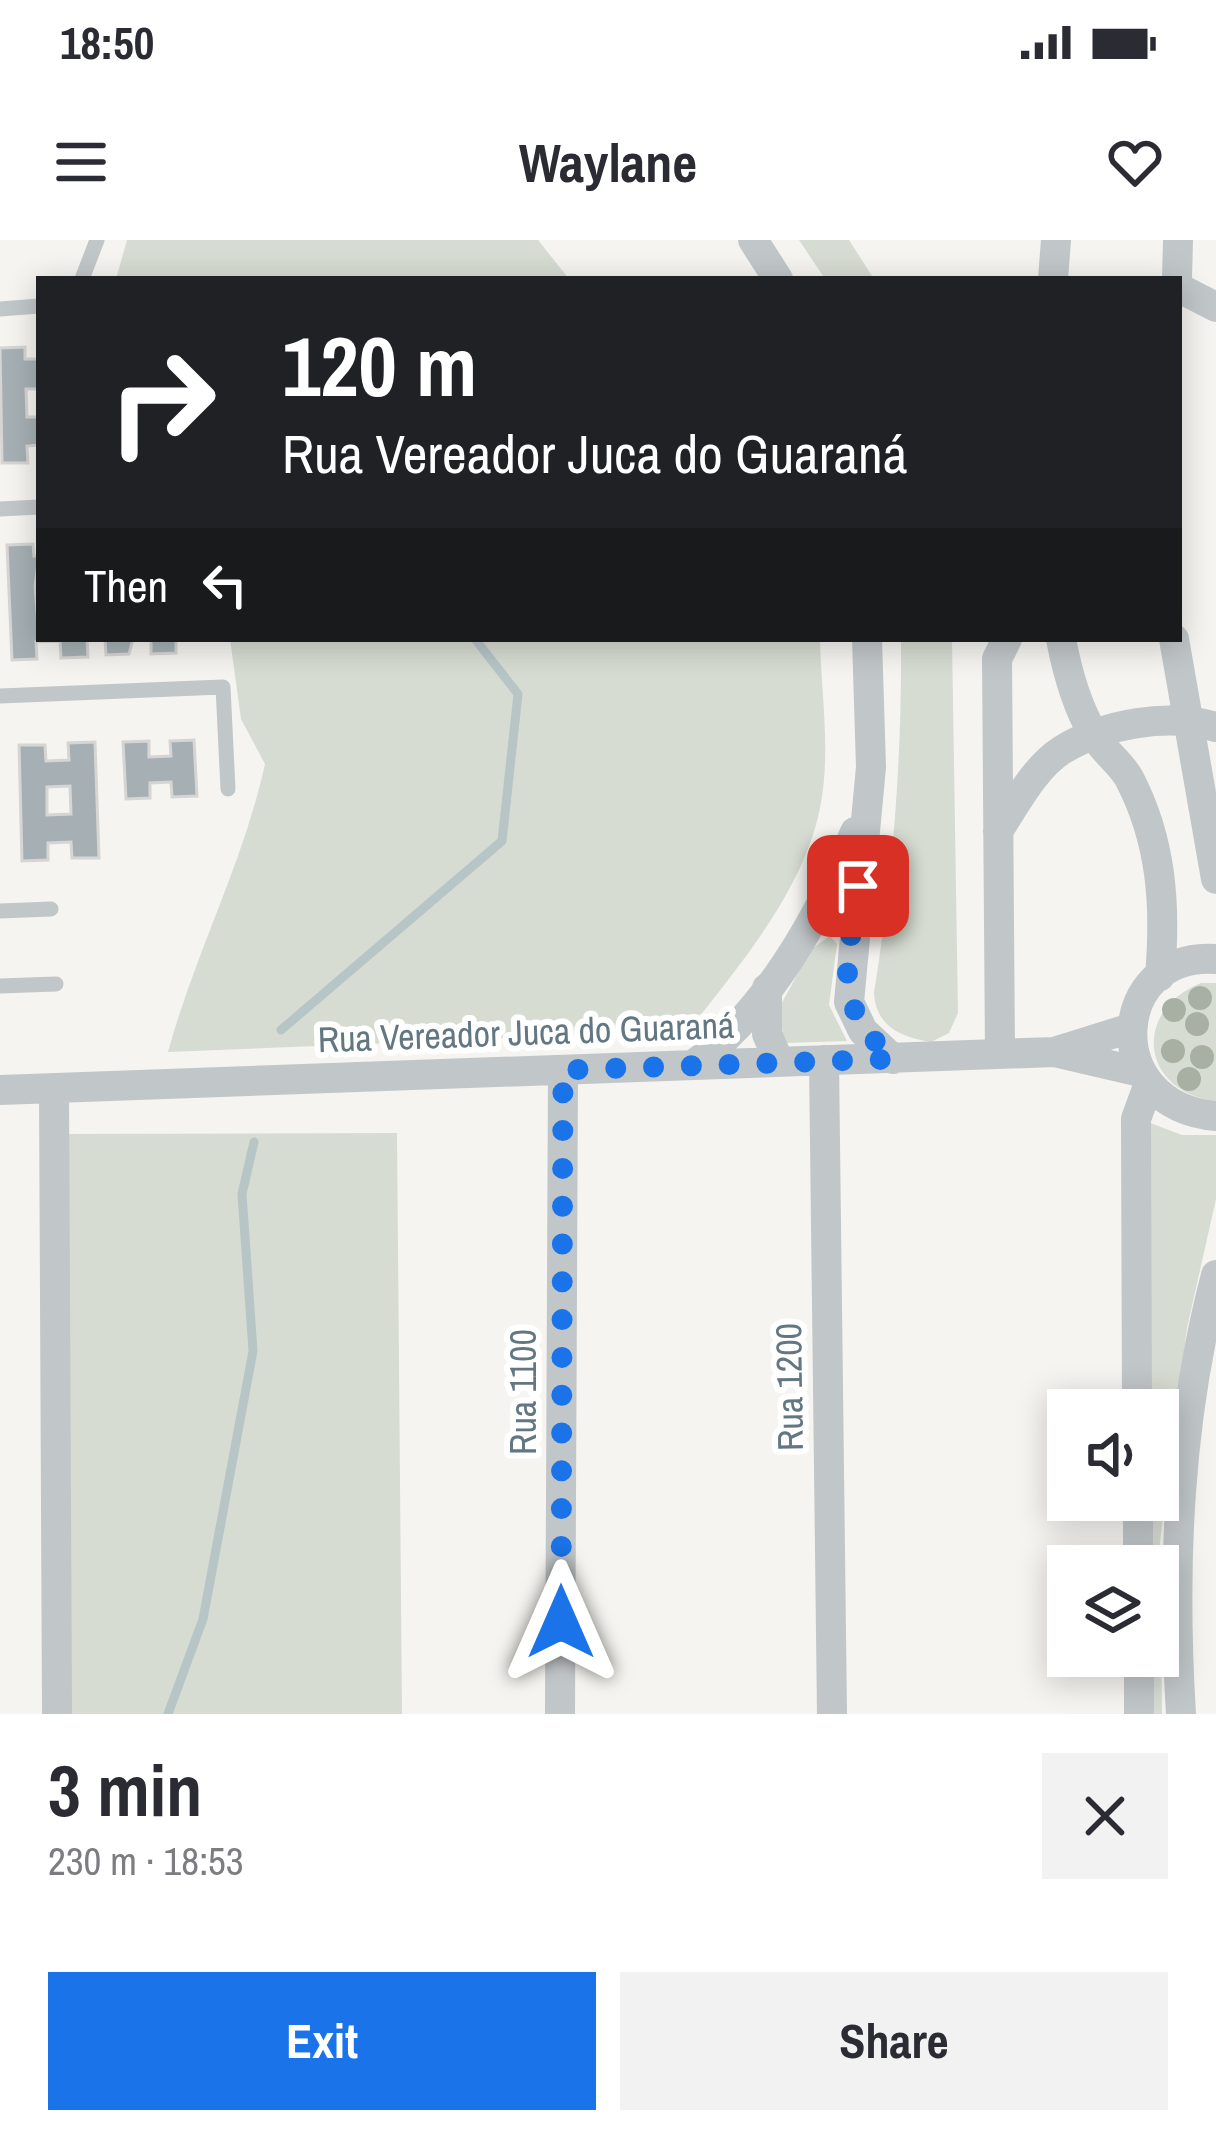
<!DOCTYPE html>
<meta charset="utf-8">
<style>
:root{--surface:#fff;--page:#f2f2f3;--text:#2b2b33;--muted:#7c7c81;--accent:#1a73e8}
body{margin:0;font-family:"Archivo Narrow",sans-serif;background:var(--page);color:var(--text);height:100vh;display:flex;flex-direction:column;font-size:45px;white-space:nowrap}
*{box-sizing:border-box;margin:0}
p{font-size:39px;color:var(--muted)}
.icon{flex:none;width:66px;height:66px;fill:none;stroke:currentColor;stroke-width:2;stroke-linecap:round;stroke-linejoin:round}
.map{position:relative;height:1474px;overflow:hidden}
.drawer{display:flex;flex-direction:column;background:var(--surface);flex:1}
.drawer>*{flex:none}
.guide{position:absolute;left:36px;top:36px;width:1146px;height:366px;border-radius:0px;box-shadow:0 6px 30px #0003;background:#202124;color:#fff;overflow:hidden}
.buttons{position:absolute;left:1047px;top:1149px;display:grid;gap:24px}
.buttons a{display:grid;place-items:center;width:132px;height:132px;border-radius:0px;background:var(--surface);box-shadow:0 6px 30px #0003;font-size:60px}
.pin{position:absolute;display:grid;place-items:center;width:102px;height:102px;color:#fff;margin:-51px;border-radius:24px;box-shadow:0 6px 18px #0006}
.me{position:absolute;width:132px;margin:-66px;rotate:0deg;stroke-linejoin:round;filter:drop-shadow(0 0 9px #0008)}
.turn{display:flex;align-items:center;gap:42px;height:252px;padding:0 48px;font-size:54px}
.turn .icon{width:156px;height:156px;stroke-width:2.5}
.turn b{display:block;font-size:84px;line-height:102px}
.then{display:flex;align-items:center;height:114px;padding:0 48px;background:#0003;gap:24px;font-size:45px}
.round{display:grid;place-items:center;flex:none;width:126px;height:126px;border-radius:0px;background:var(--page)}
.headline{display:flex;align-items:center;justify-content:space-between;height:204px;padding:0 48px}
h1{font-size:72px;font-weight:800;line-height:90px}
.primary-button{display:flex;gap:24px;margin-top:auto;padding:24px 48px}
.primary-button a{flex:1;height:138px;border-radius:0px;background:var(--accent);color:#fff;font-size:48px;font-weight:800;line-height:138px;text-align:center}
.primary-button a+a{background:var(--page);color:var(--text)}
.status{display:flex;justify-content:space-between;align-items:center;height:84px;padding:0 60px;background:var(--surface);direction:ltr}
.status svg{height:33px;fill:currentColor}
header{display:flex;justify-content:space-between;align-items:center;height:156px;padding:0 48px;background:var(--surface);font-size:54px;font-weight:800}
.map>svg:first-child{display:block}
.green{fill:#d6dcd1}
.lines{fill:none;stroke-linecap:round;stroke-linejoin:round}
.stream{stroke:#b7c5c7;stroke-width:9}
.building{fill:#a6b0b4;stroke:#d6d5d3;stroke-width:3;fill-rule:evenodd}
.lane{stroke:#c1c6c8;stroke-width:15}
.street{stroke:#c1c6c8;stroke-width:30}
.tree{fill:#a7b0a2}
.route{stroke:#1a73e8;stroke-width:21;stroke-dasharray:0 37.8}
.labels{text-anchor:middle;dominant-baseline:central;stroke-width:12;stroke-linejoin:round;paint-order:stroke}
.street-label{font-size:36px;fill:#637782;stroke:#fff}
</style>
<div class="status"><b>18:50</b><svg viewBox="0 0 49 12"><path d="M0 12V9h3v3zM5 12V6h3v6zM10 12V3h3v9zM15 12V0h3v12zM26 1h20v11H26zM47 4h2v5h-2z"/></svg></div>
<header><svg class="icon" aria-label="menu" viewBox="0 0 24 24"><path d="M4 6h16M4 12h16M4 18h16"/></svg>Waylane<svg class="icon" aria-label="heart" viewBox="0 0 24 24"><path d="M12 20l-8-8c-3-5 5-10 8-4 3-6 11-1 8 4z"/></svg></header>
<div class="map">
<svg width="1216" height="1474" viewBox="0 0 1216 1474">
<rect width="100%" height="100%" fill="#f5f4f0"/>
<!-- green -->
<path class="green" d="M127 0H538L569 39H116Z
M799 0H849L874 39H825Z
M230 399H820C821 447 829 501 823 549 813 640 742 722 688 791L168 812C195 713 243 624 265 524L241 479Z
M901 399H952L958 773 949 793 931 802C900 797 876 786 874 753 893 635 902 519 901 399Z
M830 696 837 704 829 765 847 801 785 803 778 770 811 709Z
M1201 743H1216V861C1141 852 1131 771 1201 743Z
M1145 881 1182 895H1216V959L1187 1088 1160 1302 1162 1474H1150L1149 1416H1158V1326H1148V1260H1158V1170H1148Z
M397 893 402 1474H66L62 894Z"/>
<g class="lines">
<!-- stream -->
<path class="stream" d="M281 790 502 601 518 454 475 399
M168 1474 203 1379 253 1111 242 954 254 902"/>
</g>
<!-- building -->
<path class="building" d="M25 107V119H39V149H26L27 177H39V205L27 206 28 223H2L0 108Z
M33 304 34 316H39L35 346 39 399H87L88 417 61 418 60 401 36 402 37 419 12 420 7 305Z
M105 399H133L129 414 106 415Z
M151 399H176V413L151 414Z
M194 500 197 556 172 557 171 542 150 543V558L126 559 123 502 149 501V517L171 516 170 501Z
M95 502 99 618H72L71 602 48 603V620L22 621 19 505H45L46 521 69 520 68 503ZM70 546 71 574 47 575V547Z"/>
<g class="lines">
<!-- lane -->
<path class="lane" d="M82 39 97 0
M0 69 39 66
M0 269 39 267
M0 456 223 447 228 549
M0 671 51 669
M0 746 56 744"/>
<!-- street -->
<path class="street" d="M753 0 778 39
M1053 39 1056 0
M1177 39 1178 0
M1179 48 1216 67
M867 399 871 527 849 762 863 791 893 819
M1061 399C1067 431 1077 467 1094 495 1103 511 1120 522 1129 538 1162 601 1166 666 1160 736
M1174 399 1216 639
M998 591C1016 564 1034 528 1062 510 1106 483 1168 473 1216 487
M1216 719C1110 711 1099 866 1216 876
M767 748V794L779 822
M1054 812 1140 832
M1000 814 997 419 1007 399
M824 820 832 1474
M693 825C768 771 819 677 855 592
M54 848 57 1474
M0 850 1054 812 1131 788
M1137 1170 1136 879 1148 846
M1138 1260V1326
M1139 1416V1474
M560 1474 563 830
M1181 1474C1172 1327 1178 1179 1216 1035"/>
</g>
<!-- trees -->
<g class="tree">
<circle cx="1200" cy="758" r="12"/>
<circle cx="1174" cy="770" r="12"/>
<circle cx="1197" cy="784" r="12"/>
<circle cx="1173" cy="811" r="12"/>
<circle cx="1202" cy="817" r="12"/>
<circle cx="1189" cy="839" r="12"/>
</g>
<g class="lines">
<!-- route -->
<path class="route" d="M561 1382 563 830 893 819C828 761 849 724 858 646"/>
</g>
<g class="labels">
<!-- street labels -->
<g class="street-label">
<text transform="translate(526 792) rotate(-2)">Rua Vereador Juca do Guaraná</text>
<text transform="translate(789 1147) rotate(-91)">Rua 1200</text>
<text transform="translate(523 1152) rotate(-90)">Rua 1100</text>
</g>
</g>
</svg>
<div class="buttons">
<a><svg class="icon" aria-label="sound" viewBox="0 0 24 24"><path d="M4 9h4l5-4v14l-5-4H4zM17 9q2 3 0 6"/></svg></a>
<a><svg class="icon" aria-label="layers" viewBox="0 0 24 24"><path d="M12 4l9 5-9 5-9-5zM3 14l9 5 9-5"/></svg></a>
</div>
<div class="pin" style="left:858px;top:646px;background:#d93025"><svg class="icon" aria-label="arrive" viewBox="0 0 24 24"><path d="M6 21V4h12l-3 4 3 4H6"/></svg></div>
<svg class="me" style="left:561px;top:1382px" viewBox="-20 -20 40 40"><path d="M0-17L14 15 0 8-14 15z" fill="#1a73e8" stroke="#fff" stroke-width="4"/></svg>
<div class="guide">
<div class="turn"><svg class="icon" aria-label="right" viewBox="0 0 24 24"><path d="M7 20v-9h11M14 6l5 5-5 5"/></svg><div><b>120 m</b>Rua Vereador Juca do Guaraná</div></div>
<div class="then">Then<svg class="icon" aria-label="left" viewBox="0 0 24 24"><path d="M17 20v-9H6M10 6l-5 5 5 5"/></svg></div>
</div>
</div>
<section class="drawer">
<div class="headline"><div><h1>3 min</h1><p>230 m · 18:53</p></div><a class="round"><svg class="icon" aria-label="close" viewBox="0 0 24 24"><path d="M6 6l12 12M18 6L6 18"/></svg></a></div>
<div class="primary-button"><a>Exit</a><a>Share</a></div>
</section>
